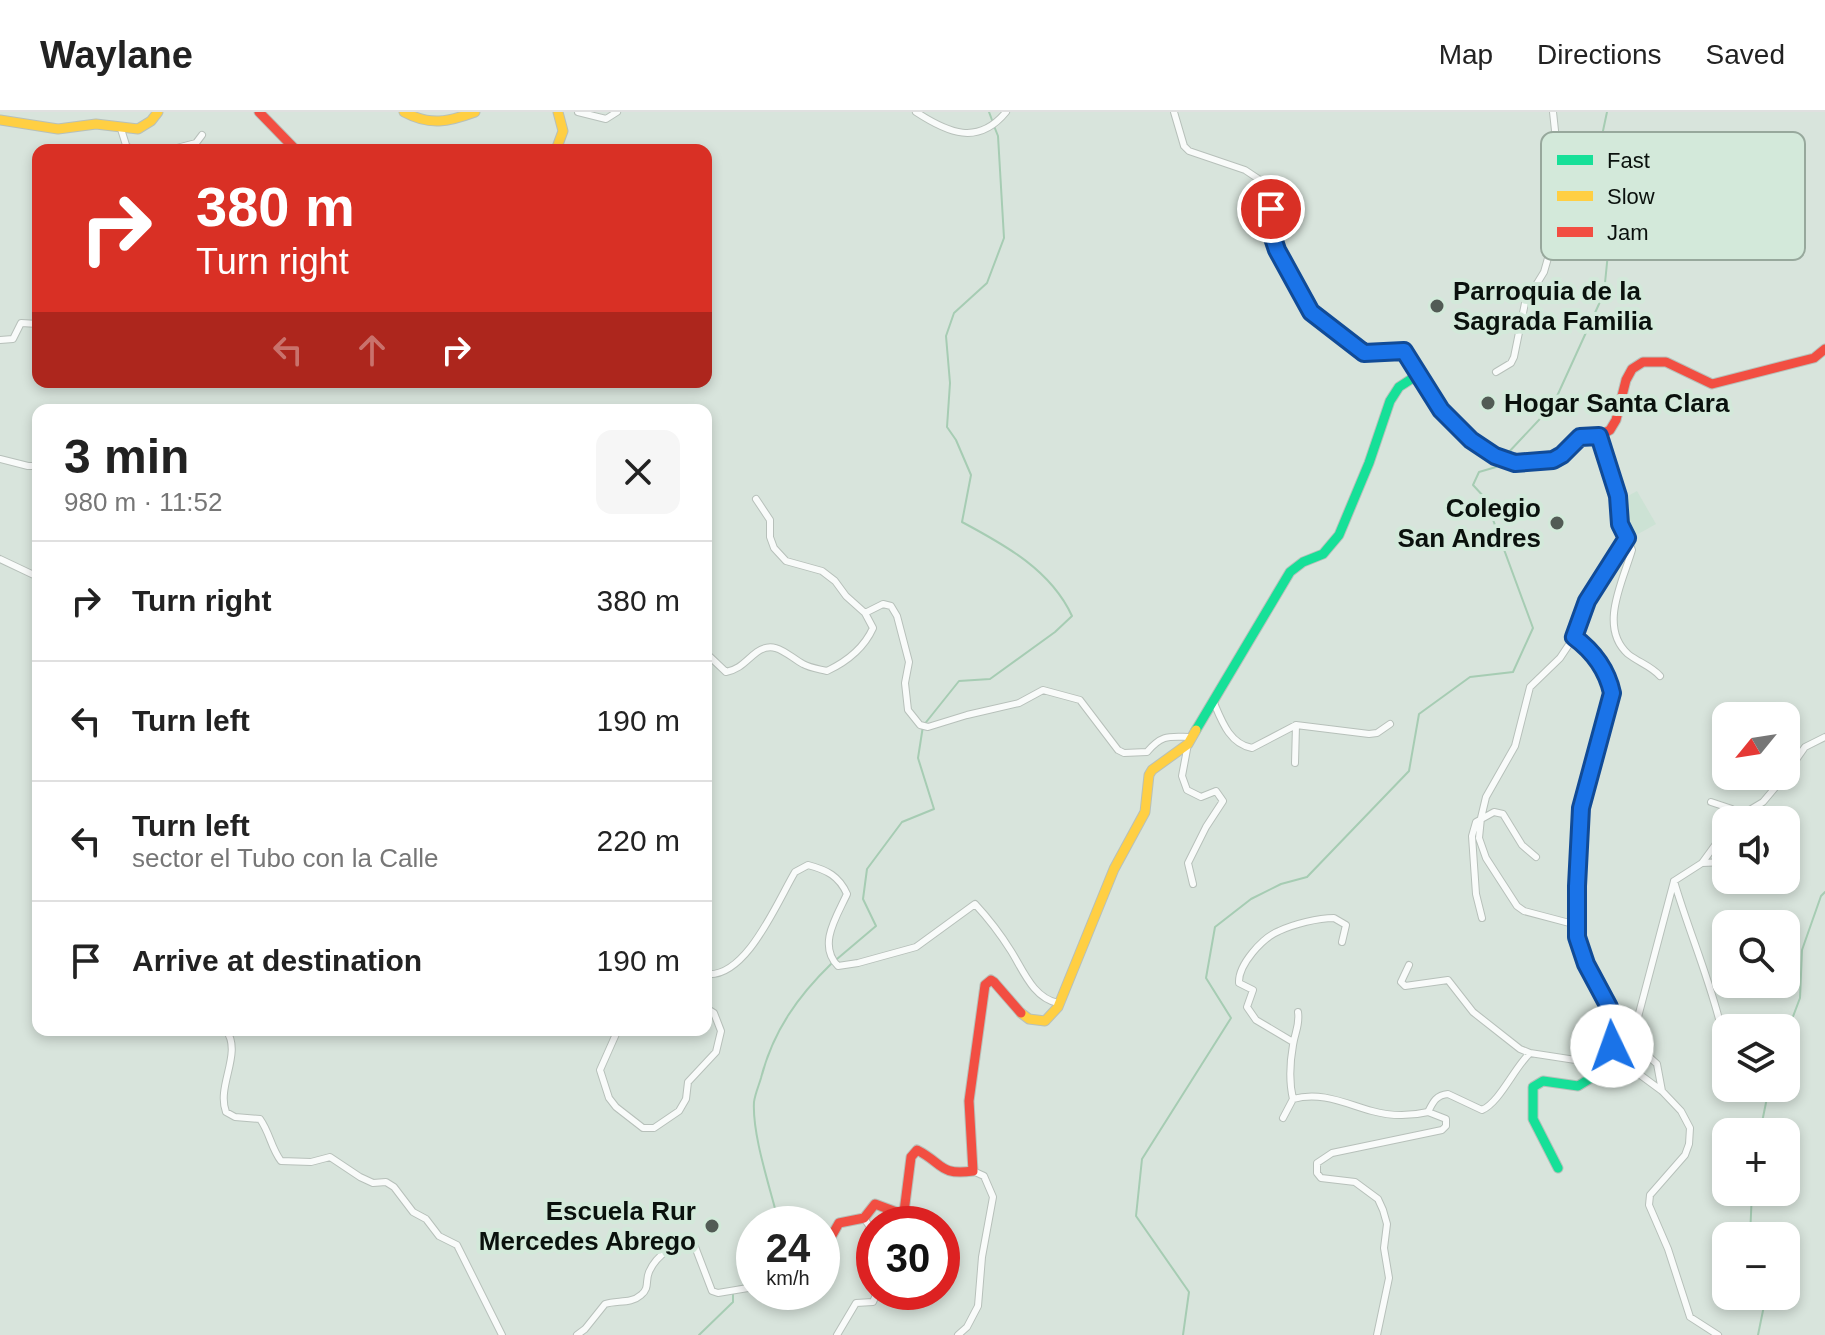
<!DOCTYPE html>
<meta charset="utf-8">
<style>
:root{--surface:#fff;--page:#f6f6f6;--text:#222;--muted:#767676;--line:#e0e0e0}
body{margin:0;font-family:Helvetica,sans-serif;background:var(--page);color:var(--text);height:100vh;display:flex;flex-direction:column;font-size:30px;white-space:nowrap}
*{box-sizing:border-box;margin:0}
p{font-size:26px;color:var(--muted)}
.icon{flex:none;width:44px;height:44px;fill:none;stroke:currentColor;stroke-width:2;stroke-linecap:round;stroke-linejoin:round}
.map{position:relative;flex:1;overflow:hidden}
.side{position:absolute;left:32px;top:292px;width:680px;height:632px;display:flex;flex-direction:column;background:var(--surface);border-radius:16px;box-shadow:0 4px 12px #0003}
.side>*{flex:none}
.banner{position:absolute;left:32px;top:32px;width:680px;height:244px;border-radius:16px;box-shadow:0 4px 12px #0003;background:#d93025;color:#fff;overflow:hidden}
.needle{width:52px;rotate:240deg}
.buttons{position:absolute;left:1712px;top:590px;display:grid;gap:16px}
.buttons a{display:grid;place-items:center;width:88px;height:88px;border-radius:16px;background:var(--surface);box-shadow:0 4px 12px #0003;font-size:40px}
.speed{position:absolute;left:736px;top:1094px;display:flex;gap:16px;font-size:40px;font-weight:700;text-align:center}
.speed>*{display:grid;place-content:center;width:104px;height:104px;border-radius:50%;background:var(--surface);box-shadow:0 4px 12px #0003;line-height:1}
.speed small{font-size:20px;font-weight:400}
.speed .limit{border:12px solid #d22;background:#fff;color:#111}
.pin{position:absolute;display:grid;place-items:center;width:68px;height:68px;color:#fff;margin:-34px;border:4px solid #fff;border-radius:50%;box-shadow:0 2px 8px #0007}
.me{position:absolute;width:88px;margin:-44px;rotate:357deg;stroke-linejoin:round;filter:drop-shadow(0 0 6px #0008)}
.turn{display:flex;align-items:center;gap:28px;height:168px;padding:0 32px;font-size:36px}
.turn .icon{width:104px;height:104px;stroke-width:2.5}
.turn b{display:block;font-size:56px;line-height:68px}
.lanes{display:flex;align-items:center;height:76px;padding:0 32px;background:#0003;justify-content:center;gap:40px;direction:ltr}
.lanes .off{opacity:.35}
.round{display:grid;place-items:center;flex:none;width:84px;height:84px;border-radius:16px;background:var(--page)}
.overview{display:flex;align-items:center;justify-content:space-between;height:136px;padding:0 32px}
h1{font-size:48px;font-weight:600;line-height:60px}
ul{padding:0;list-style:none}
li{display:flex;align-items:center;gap:24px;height:120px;padding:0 32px;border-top:2px solid var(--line)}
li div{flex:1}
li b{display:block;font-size:30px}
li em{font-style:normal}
header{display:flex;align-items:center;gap:48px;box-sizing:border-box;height:112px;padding:0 40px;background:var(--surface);border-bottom:2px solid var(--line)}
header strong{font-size:38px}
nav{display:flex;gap:44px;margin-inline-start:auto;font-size:28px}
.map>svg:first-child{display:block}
.built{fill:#cce2d4}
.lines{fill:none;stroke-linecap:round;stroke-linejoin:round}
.stream{stroke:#a6ccb3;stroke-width:2}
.street-casing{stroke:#b7c0ba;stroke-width:8}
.fast-casing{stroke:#b7c0ba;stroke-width:11}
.slow-casing{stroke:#b7c0ba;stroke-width:11}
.jam-casing{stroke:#b7c0ba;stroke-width:11}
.street{stroke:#f9fbfa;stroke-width:6}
.fast{stroke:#16e098;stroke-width:9}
.slow{stroke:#ffcf43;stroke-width:9}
.jam{stroke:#f24e42;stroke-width:9}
.route-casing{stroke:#114b97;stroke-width:20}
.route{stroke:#1a73e8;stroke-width:14}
.poi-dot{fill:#525b55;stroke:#d3e9da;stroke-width:3}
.labels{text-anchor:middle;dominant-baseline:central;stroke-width:8;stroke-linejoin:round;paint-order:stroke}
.poi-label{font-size:26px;font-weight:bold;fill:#0a110d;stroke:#d3e9da;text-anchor:start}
.key{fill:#d3e9da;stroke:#97a89c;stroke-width:2}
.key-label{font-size:22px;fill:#0a110d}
</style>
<header>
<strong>Waylane</strong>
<nav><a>Map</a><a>Directions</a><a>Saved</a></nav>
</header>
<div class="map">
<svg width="1825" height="1223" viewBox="0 0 1825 1223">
<rect width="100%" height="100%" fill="#d8e4dc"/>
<!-- built -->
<path class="built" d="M1637 379 1656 412 1631 426 1620 404 1626 385Z"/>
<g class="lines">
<!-- stream -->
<path class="stream" d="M989 0 992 8
M1507 342 1553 293 1604 181 1612 101 1597 47 1607 0
M837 847 876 814 863 787 867 757 902 710 934 697 918 646 923 614 959 569 990 567 1055 520 1072 504C1051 458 1005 433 962 410L971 363 956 328 947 315 950 271 946 224 954 201 987 171 1004 126 998 24 994 14
M1786 923 1800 886 1802 838 1821 784 1825 780
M1760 1020 1769 976
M779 1112C771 1078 752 1024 754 990 755 982 759 973 761 966 773 919 798 884 832 851
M1750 1124 1752 1080
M734 1176 754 1171
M699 1223 733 1190V1182
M1183 1223 1189 1180 1136 1104 1142 1047 1231 906 1206 866 1215 815 1251 787 1281 772 1307 765 1409 659 1419 602 1470 565 1513 560 1533 516 1485 386 1473 373 1479 360 1496 355 1500 350
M1758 1223 1766 1184"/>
<!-- street casing -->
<g class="street-casing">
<path id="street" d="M578 0 606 7 617 0
M916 0C948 21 978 34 1006 0
M1174 0 1184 34 1189 39 1245 58 1260 68 1271 97 1273 126 1311 200 1364 241 1404 239 1419 262
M121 17 126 33 131 38
M169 38 196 31 202 23
M0 228 13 227 21 211 38 212
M1496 260 1511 251 1514 245 1525 191 1544 160 1550 139 1549 98 1557 37 1553 0
M0 347 28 354H38
M756 387 770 408V425L774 436 786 449 822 459 835 469 846 484 865 501 883 492 891 494 897 504 909 550 905 571 908 598 920 613 928 615 967 603 1019 591 1043 578 1080 588 1118 638 1124 641 1147 640C1163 621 1170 625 1193 625
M1627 426 1632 438C1623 469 1598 515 1628 542 1638 550 1651 554 1660 564
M0 447 38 465
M1574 525 1560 546 1530 575 1515 634 1486 685 1481 706 1479 726 1486 746 1517 794 1524 799 1577 813
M706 541 726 560C741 557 746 548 757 540 775 527 788 544 803 552 810 556 819 557 827 559 846 550 864 536 873 516L865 501
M1214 591C1222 610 1230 632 1252 636L1296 613 1369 622 1377 621 1390 612
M1188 632 1182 664 1187 678 1201 685 1216 679 1223 689 1206 715 1188 751 1193 772
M1295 651 1296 613
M1786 662 1805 635 1825 625
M1711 690 1732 697 1735 706
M1733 708 1763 690 1785 664
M1702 751 1726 750
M1674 769C1688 817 1708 863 1720 911
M1482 806 1476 782 1472 724 1476 710 1494 700 1503 702 1522 733 1536 745
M1409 853 1401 870 1405 874 1448 868 1473 900 1520 937 1530 941
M706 862C746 867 777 790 795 760L808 753C827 758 839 764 847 782 837 804 817 833 838 854L858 851 916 835 975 792C988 806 1001 823 1011 839 1023 858 1033 886 1058 891
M226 918C243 941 216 974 226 1000L235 1005 260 1007C270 1021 271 1036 281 1049L311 1050 330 1045 360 1065 373 1071 386 1070 394 1075 413 1100 426 1107 439 1124 457 1133 502 1223
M614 918 616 922 600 958 609 986 616 995 643 1016H654L679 999 686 987 688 970 716 940 721 919 714 901 706 896
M1293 930 1256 908 1247 895 1253 878 1239 871C1238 853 1262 826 1279 819 1294 812 1318 806 1334 806L1346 813 1342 830
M1662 979 1657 952 1638 935V905L1674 769 1702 751 1726 718
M1293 987C1289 970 1290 950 1293 933 1295 920 1300 913 1298 900
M1283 1006 1293 987C1322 979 1346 992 1372 999 1390 1004 1411 1004 1428 1000
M864 1106 870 1115C858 1140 861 1155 874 1179
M577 1223 585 1217 605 1192C617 1188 631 1192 641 1183 650 1176 645 1169 649 1160 656 1144 676 1128 694 1132L712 1179 718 1181 754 1175
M837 1223 856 1191 873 1190 876 1183 875 1180
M958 1223 967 1215 978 1194 982 1145 993 1085 984 1064 973 1059
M1377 1223 1389 1166 1384 1136 1387 1112 1383 1098 1378 1087 1355 1070 1321 1066 1317 1061V1051L1332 1041 1442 1018 1446 1014V1007L1428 1000C1433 990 1436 983 1448 982L1482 998C1500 990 1514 956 1530 941L1582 949 1606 923 1620 948 1662 979 1681 999 1690 1016 1689 1032 1685 1043 1650 1083 1649 1093 1668 1137 1690 1205 1718 1223"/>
</g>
<!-- fast casing -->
<g class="fast-casing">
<path id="fast" d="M1196 618 1290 460 1303 450 1323 442 1339 423 1369 351 1390 289 1399 275 1419 262 1441 295
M1558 1056 1533 1007V975L1543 969 1578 974 1591 966 1606 923 1609 895 1586 852 1577 825V774L1581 696 1612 581 1607 565"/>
</g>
<!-- slow casing -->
<g class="slow-casing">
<path id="slow" d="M404 0C430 14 448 10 475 0
M0 8 58 17 96 12 138 17 151 9 158 0
M556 38 563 19 558 0
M1599 324 1618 384 1620 412 1627 426 1587 489 1574 525 1593 543 1607 565
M1021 901 1029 907 1045 909 1058 895 1114 757 1145 700 1149 663 1152 658 1188 632 1196 618"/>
</g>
<!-- jam casing -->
<g class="jam-casing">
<path id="jam" d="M259 0 296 38
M1441 295C1463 322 1487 347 1524 349 1535 350 1546 351 1556 346 1566 342 1572 332 1580 325L1599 324 1610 318 1616 308 1626 268 1632 257 1643 250H1666L1712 272 1814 246 1825 237
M822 1141 839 1111 864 1106 875 1092 899 1101 904 1100 911 1045 917 1038C943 1051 939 1064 973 1059L969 989 985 873 991 868 994 870 1021 901"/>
</g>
<!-- street -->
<use href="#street" class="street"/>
<!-- fast -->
<use href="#fast" class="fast"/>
<!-- slow -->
<use href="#slow" class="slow"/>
<!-- jam -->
<use href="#jam" class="jam"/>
</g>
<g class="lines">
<!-- route casing -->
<g class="route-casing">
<path id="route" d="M1271 97 1273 126 1277 138 1311 200 1364 241 1404 239 1441 298 1471 328 1495 344 1515 351 1553 348 1562 343 1580 325 1599 324 1618 384 1620 412 1627 426 1587 489 1574 525C1593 539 1607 558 1612 581L1581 696 1577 774V825L1586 852 1609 895 1606 923 1612 934"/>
</g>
<!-- route -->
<use href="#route" class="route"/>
</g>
<!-- markers -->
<g class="poi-dot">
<circle cx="1437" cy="194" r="8"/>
<circle cx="1488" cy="291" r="8"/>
<circle cx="1557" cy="411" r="8"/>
<circle cx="712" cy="1114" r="8"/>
</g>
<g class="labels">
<!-- poi labels -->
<g class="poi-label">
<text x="1453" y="179">Parroquia de la<tspan x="1453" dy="30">Sagrada Familia</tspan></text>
<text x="1504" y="291">Hogar Santa Clara</text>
<text x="1541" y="396" text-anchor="end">Colegio<tspan x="1541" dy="30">San Andres</tspan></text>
<text x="696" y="1099" text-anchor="end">Escuela Rur<tspan x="696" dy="30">Mercedes Abrego</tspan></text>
</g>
</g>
<!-- legend -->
<rect x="1541" y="20" width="264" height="128" rx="12" class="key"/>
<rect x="1557" y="43" width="36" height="10" fill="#16e098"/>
<rect x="1557" y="79" width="36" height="10" fill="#ffcf43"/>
<rect x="1557" y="115" width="36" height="10" fill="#f24e42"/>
<g class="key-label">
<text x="1607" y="56">Fast</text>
<text x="1607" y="92">Slow</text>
<text x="1607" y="128">Jam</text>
</g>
</svg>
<div class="buttons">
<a><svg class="needle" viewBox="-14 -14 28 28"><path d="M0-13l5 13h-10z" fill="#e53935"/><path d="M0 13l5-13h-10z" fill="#767676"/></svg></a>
<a><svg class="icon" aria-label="sound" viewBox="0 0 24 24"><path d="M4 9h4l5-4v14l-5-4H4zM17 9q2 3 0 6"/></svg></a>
<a><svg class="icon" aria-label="search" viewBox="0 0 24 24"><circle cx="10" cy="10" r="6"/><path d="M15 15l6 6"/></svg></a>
<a><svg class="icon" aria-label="layers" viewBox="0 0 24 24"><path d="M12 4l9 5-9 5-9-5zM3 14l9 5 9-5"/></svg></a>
<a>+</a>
<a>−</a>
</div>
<div class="speed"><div>24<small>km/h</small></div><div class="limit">30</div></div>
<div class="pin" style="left:1271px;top:97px;background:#d93025"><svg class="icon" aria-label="arrive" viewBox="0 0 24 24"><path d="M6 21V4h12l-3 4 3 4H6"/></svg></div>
<svg class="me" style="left:1612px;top:934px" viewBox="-20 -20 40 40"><circle r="19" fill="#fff"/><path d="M0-13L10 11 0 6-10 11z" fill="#1a73e8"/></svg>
<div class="banner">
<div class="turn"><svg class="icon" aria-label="right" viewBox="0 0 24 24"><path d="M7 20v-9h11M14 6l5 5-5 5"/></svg><div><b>380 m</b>Turn right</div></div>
<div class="lanes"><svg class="icon off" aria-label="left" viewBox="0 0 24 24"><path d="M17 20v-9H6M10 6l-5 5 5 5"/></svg><svg class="icon off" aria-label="ahead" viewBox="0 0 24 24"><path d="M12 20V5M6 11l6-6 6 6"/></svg><svg class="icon" aria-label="right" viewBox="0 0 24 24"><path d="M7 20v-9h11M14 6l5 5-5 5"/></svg></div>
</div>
<section class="side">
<div class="overview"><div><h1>3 min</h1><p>980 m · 11:52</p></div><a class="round"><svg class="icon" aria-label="close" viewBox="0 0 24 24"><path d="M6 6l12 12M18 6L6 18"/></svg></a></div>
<ul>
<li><svg class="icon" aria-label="right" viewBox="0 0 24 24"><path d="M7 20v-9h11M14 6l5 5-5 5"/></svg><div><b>Turn right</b></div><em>380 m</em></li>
<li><svg class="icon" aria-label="left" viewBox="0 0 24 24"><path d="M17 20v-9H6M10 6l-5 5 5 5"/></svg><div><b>Turn left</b></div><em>190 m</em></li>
<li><svg class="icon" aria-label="left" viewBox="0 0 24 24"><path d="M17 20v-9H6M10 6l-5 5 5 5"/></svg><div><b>Turn left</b><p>sector el Tubo con la Calle</p></div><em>220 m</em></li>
<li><svg class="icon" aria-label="arrive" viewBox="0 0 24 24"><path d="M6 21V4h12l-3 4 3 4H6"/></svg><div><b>Arrive at destination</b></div><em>190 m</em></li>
</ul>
</section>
</div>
